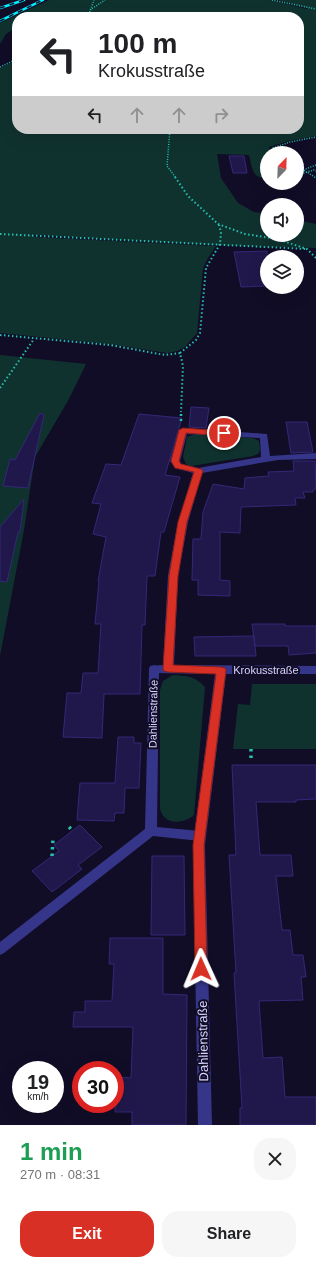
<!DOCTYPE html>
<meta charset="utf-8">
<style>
:root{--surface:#fff;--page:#f6f6f6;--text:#202124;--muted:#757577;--accent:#d93025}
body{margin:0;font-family:Arial,sans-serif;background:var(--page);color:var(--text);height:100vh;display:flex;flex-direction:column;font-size:15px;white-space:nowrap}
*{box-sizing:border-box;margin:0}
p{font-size:13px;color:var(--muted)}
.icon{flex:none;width:22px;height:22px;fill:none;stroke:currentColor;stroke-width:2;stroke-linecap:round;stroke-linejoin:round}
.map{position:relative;height:1125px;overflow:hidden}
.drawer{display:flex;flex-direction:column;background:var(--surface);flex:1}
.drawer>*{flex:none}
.top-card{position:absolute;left:12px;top:12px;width:292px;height:122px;border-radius:16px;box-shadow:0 4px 16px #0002;background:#fff;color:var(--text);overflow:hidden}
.needle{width:26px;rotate:23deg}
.buttons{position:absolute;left:260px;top:146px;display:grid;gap:8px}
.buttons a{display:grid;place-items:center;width:44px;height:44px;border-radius:50%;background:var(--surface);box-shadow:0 4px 16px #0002;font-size:20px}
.speed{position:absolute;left:12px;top:1061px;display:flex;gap:8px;font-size:20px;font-weight:700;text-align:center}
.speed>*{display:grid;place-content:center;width:52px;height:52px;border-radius:50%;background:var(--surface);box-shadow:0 4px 16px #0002;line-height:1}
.speed small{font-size:10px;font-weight:400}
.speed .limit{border:6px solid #d22;background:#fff;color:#111}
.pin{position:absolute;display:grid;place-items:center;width:34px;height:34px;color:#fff;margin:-17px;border:2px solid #fff;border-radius:50%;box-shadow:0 1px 4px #0007}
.me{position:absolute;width:44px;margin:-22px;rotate:359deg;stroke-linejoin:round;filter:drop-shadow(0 0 3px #0008)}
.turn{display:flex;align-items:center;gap:14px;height:84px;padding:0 20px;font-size:18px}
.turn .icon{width:52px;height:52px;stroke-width:2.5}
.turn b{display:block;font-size:28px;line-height:34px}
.lanes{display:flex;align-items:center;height:38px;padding:0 20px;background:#0003;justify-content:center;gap:20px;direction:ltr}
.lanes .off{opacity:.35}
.round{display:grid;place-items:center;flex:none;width:42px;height:42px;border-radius:16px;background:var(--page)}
.headline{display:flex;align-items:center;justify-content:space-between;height:68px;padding:0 20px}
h1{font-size:24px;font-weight:800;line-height:30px;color:#1e9e55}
.button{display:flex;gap:8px;margin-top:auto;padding:8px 20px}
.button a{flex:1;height:46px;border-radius:16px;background:var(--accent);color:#fff;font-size:16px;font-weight:800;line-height:46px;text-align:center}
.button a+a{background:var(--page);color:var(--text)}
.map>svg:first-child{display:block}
.green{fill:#10322f}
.building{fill:#20184a;stroke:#342878}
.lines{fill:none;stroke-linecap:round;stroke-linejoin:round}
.path-far3{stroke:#25c1b0;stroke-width:1.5;stroke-dasharray:1 1.5;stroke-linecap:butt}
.path-far2{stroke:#25c1b0;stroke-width:2;stroke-dasharray:1.5 2.5;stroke-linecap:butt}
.path-far1{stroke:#25c1b0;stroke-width:2.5;stroke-dasharray:2 3;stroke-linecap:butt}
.path{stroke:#25c1b0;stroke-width:3.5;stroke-dasharray:2.5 4;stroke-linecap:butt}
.lane{fill:#35368a;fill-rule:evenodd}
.street{fill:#35368a;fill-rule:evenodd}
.rail-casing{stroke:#00f2ff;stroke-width:2.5}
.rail{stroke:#110d27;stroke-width:1.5;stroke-dasharray:5;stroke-linecap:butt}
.route{fill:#d93025;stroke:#8d1f18}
.labels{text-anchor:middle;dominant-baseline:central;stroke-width:4;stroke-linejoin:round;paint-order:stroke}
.street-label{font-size:11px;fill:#d6d4ff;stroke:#110d27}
.near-street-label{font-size:13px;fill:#d6d4ff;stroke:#110d27}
</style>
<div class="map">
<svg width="316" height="1125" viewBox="0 0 316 1125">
<rect width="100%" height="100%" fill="#110d27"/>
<!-- green -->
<path class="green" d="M49 0H270L307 9V8L278 0H316V136L288 141 269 147 270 151 272 153H267V177C252 181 252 166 249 155L217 154 221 178 238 203 254 212 267 214V235H297V220L316 224V248L216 245 34 235V237L216 246 208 258 203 268 197 333 185 347 177 351 167 353 109 344 0 333V68L17 60V129H299V17H17V27L6 34 0 44V23Z
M0 355 86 364 69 399 35 457 24 530 0 656Z
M195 434 253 438 259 441 260 450 258 454 253 456 191 466 186 464 183 457 187 437Z
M173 675C187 676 195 676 205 687L194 815C182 825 163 825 160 808V690L163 681Z
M252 684H316V749H233L238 704 250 705Z"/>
<!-- building -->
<path class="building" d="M229 156H244L247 173H233Z
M267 251V286L241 287 234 252Z
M191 407 209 408 206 428 189 427Z
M40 413 44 415 28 488 3 486 10 459 15 460Z
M139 414 182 418 165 475 180 477 164 532H161L155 576H147L145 625H142L140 694H104L102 738 63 737 67 693H81L83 673H98L101 624H95L99 581H98L106 537 93 534 101 504 92 503 106 464 121 465Z
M286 422H307L313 452 291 453Z
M293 461H315L316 489 313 490V492H303L305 498H295L296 505 241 507 240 533 220 532V580L230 581V596L198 595V580H192L193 539H201L203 512 213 484 244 489 245 478 269 476 268 472 294 471Z
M24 499 20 532H18L7 582 0 581V527Z
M252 624H285V626H316V653L289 655 288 646H255Z
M254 636 256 656H195L194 637Z
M118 737H134V743H141L139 788H125L124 813H115L114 821 77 820 80 783H115Z
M232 765H316V799L296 800V802H256L260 855H291L293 876H276L282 930H290L293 955H303L306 977H301L303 1000 259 1001 263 1058 282 1057 285 1097H316V1125H240V1108H242L234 973H236L229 855H236Z
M80 825 102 847 78 865 82 869 52 892 32 871 59 851 54 845Z
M152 856H184L185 935H151Z
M110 938H163V994L187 995 186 1125H132V1112H115V1077L131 1078 133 1027H73L74 1012H85V1001H112L114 964H109Z"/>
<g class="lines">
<!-- path-far3 -->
<path class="path-far3" d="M272 0 316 9
M90 10 105 0
M88 17 94 0
M0 67 17 59
M170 129 167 166 176 178
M276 153 272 151 273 148 290 142 316 137
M316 165 303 170 307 172 314 170 316 171
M297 166 303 170
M301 174 307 172 316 178"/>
<!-- path-far2 -->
<path class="path-far2" d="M175 177 188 196 218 224 245 234 277 239 307 249 316 258
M0 234 307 249
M0 335 110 345 165 355 180 353 183 366 181 412
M180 353 196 340 200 333 206 268 220 244 221 232 219 225
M0 388 34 339"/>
<!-- path-far1 -->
<path class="path-far1" d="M181 421V411"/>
<!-- path -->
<path class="path" d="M251 749V760
M69 827 73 831
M52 856 53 839"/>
<!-- lane -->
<path class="lane" d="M154 665 157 666 159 669 157 827 200 831 204 833 206 836 204 839 200 841 153 836 4 953 0 955V942L145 829 149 669 151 666Z"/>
<!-- street -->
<path class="street" d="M183 428 267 434 270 456 316 453V459L278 460 202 473 188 522 178 575 174 665 316 666V674H226L205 845 212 1125H198L193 845 215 674 154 673 150 672 149 669 150 666 163 665 168 575 178 522 193 473 175 468 170 461 179 431ZM187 434 260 438 261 457 198 468 181 464 180 461Z"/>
<!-- rail casing -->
<g class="rail-casing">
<path id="rail" d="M0 8 24 0
M0 21 43 0"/>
</g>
<!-- rail -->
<use href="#rail" class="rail"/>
</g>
<!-- route -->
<path class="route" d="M183 428 224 431 228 433 224 436 186 433 179 461 181 464 201 469 203 471 187 522 178 576 173 665 221 667 225 668 226 670 204 845 207 969 206 973 201 975 197 973 195 969 193 845 216 674 168 672 164 671 163 669 169 576 178 522 194 472 175 468 171 461 179 430Z"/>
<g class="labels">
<!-- street labels -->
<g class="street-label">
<text x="266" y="670">Krokusstraße</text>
<text transform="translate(153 714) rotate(-89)">Dahlienstraße</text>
</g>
<!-- near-street labels -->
<g class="near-street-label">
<text transform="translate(203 1041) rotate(-91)">Dahlienstraße</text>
</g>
</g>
</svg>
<div class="buttons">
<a><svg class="needle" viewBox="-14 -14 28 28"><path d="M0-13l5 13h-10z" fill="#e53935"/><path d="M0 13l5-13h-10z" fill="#757577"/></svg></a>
<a><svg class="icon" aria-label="sound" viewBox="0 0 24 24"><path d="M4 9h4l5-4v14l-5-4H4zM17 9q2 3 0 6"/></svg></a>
<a><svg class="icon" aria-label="layers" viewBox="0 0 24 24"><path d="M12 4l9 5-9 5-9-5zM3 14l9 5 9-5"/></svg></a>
</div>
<div class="speed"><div>19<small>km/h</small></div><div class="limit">30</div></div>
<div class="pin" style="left:224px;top:433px;background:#d93025"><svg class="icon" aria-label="arrive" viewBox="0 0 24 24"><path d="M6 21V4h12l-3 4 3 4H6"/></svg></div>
<svg class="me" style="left:201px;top:969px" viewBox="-20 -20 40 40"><path d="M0-17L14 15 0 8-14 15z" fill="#d93025" stroke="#fff" stroke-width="4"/></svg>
<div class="top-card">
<div class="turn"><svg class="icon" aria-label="left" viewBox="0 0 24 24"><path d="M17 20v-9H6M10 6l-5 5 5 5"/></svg><div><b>100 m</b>Krokusstraße</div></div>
<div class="lanes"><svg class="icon" aria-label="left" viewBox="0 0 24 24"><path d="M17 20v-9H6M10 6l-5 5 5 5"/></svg><svg class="icon off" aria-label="ahead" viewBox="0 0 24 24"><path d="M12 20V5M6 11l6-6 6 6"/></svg><svg class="icon off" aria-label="ahead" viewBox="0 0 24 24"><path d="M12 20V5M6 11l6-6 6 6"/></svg><svg class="icon off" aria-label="right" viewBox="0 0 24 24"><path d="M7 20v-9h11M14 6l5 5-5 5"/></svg></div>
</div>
</div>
<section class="drawer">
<div class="headline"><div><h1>1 min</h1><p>270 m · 08:31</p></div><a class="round"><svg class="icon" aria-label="close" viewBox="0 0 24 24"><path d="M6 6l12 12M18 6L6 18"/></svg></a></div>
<div class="button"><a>Exit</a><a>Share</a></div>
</section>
